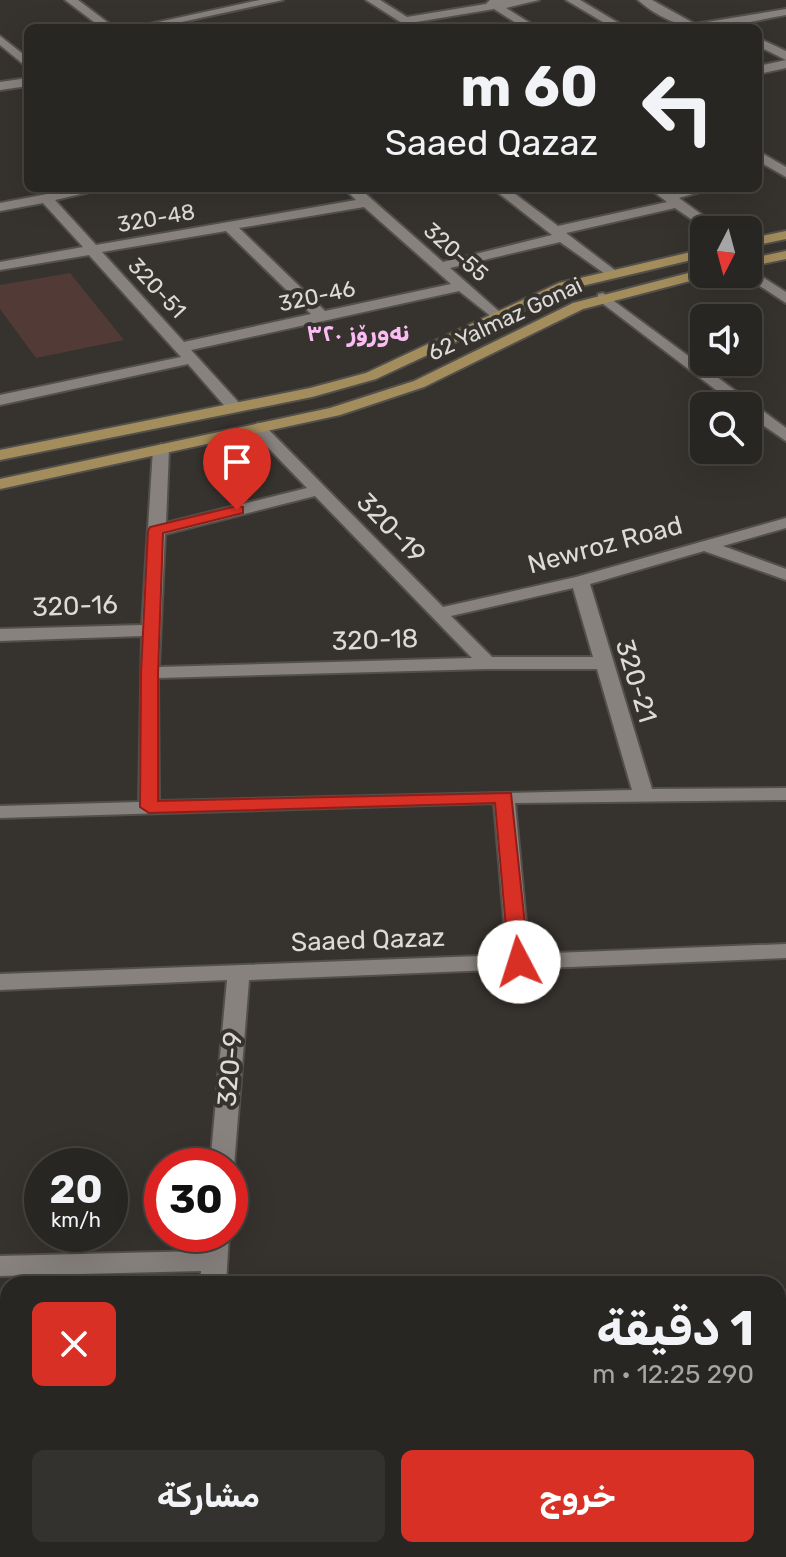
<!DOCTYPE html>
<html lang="ar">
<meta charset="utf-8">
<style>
:root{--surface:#282622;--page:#34322f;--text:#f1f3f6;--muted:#a5a5a5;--line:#444340;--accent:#d93025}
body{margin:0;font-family:Rubik,"Noto Sans Arabic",sans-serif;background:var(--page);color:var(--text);direction:rtl;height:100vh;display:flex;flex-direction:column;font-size:30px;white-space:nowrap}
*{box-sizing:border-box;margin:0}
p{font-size:26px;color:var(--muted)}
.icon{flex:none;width:44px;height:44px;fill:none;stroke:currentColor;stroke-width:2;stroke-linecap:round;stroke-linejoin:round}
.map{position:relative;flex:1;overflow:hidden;direction:ltr}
.side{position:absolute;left:0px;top:1276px;width:786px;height:282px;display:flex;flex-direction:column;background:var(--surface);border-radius:24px 24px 0 0;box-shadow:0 8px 32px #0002,0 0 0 2px var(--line);direction:rtl}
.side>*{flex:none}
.top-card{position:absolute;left:24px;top:24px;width:738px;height:168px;border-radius:12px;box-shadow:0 8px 32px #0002,0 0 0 2px var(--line);direction:rtl;background:#282622;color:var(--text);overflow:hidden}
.needle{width:52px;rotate:186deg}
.buttons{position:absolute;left:690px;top:216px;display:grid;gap:16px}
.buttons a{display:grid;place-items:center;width:72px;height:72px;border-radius:12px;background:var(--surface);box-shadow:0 8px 32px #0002,0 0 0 2px var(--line);font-size:40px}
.speed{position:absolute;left:24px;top:1148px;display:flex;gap:16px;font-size:40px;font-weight:700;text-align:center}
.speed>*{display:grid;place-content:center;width:104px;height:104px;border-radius:50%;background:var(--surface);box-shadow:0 8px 32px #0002,0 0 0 2px var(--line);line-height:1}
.speed small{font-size:20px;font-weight:400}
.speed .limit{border:12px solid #d22;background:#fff;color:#111}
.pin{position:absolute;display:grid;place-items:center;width:68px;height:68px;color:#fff;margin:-82px -34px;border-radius:50% 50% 50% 0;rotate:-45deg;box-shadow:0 0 8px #0007}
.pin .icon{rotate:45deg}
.me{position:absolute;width:88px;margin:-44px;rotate:355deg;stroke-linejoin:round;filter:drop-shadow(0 0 6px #0008)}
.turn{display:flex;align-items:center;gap:28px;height:168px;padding:0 32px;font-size:36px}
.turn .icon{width:104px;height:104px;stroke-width:2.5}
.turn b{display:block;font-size:56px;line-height:68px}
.round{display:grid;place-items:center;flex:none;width:84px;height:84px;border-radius:12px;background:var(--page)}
.summary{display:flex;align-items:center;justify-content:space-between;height:136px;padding:0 32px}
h1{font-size:48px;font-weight:700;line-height:60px}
.primary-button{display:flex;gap:16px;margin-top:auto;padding:16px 32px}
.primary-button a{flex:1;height:92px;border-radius:12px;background:var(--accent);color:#fff;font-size:32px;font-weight:700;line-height:92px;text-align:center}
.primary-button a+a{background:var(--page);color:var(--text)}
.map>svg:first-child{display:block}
.green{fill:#523a37}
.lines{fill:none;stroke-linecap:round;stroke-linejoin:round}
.minor-casing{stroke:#53504c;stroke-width:4}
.major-casing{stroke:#53504c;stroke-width:4}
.minor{fill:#87827e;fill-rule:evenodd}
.major{fill:#a48d5c;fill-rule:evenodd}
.route{fill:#d93025;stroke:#8d1f18;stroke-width:2}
.labels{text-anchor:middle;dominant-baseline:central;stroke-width:8;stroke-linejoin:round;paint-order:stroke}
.far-street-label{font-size:22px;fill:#dddad8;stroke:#36322e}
.far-neighbourhood-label{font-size:24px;font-weight:bold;fill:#fabcf2;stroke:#36322e}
.street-label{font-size:26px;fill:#dddad8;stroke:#36322e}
</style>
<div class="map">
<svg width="786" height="1557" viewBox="0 0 786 1557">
<rect width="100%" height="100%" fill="#36322e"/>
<!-- green -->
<path class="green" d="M70 273 124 340 36 358 0 309V285Z"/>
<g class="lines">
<!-- minor casing -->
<g class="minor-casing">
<path id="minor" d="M65 0H78L115 28H102Z
M260 0H283L154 28H131Z
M366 0H380L407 17 486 4 490 0H539L506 8 538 28H524L494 9 416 22 421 28H410Z
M566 0H580L627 28H613Z
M638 0H652L695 24 786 9V15C728 25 687 43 638 0Z
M0 36 28 58V68L0 45Z
M758 38 786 51V60L758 46Z
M786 60V68L758 74V66Z
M28 78V86L0 90V82Z
M758 151 786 167V177L758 161Z
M79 188H107L55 200 96 245 356 200 344 188H359L443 262 552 235 492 188H507L558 226 667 202 649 188H665L670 191 713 188 679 198 723 230H707L675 208 566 233 616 271 618 274 611 278 560 242 450 268 502 314 504 317 497 321 459 291 191 350 241 405V411H229L188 364 0 405V395L181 357 89 255 0 270V262L83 247 43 203 0 211V203ZM364 207 451 284 325 311 239 228ZM226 231 311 314 184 342 102 252Z
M748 268 786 292V303L743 275 748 274Z
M603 293 786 428V441L748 415V406H737L598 300V294Z
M258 423 264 425 443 607 576 577 786 518V528L723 546 786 569V580L704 551 590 584 652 789 786 788V800L515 803 529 954 786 944V958L249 980 234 1166 230 1173V1166H210L227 980 0 990V974L507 955 494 803 0 818V806L139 802 142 636 0 641V629L142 625 153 449 161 444 169 449 166 523 307 488 252 431 250 428ZM315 496 472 658 159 667 165 534ZM573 588 593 657H492L451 616ZM487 669H597L632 790 159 801 158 678Z
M203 1234H229L226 1284H200L201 1271 0 1276V1256L202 1251Z
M786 1320V1341L778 1343V1322Z
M8 1542V1550H34L31 1557H0V1545Z
M192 1550H220V1557H192Z
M256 1550H296L293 1557H253Z
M530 1550H564L567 1557H533Z"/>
</g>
<!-- major casing -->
<g class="major-casing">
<path id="major" d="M786 231V239L748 247V239Z
M704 249V257L569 289 376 379 312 397 0 460V450L310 388 366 373 559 283Z
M786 251V259L748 267V259Z
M704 269V274H710L709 276 583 309 424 387 340 415 0 489V479L330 408 414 381 573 303Z"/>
</g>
<!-- minor -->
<use href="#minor" class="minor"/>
<!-- major -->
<use href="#major" class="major"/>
</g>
<!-- route -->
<path class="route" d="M237 506 243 507V513L163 533 158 673V801L511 793 529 962 526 967 519 969 509 962 495 803 149 813 140 807 141 673 148 531 150 527Z"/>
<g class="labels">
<!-- far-street labels -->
<g class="far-street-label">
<text transform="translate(156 218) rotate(-10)">320-48</text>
<text transform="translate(456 252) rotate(41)">320-55</text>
<text transform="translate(157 288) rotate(47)">320-51</text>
<text transform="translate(317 296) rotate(-12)">320-46</text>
<text transform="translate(505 319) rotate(-25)">62 Yalmaz Gonai</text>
</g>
<!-- far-neighbourhood labels -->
<g class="far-neighbourhood-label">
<text x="358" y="333">نەورۆز ٣٢٠</text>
</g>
<!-- street labels -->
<g class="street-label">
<text transform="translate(391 528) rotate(46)">320-19</text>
<text transform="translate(605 545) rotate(-15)">Newroz Road</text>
<text transform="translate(75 606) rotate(-2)">320-16</text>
<text transform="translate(375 640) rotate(-2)">320-18</text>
<text transform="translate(636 681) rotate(73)">320-21</text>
<text transform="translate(368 940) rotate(-2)">Saaed Qazaz</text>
<text transform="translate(230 1069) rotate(-85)">320-9</text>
</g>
</g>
</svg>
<div class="buttons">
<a><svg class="needle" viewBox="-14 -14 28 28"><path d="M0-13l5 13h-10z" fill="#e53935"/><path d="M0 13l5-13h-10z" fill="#a5a5a5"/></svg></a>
<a><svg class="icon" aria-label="sound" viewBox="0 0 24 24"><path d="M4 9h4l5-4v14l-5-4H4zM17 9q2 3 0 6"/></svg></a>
<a><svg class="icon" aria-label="search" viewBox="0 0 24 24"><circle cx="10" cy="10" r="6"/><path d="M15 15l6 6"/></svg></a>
</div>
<div class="speed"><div>20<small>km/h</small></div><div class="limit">30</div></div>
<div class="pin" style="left:237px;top:510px;background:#d93025"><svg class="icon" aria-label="arrive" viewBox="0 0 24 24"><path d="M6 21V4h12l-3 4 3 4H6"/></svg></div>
<svg class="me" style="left:519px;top:962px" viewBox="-20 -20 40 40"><circle r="19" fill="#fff"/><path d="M0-13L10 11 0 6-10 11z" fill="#d93025"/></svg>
<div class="top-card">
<div class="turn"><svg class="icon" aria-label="left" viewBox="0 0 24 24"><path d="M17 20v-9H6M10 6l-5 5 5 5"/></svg><div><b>60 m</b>Saaed Qazaz</div></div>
</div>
<section class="side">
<div class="summary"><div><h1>1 دقيقة</h1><p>290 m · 12:25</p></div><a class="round" style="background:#d93025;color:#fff"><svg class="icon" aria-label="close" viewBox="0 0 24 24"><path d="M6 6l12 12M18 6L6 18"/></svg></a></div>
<div class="primary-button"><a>خروج</a><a>مشاركة</a></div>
</section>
</div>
